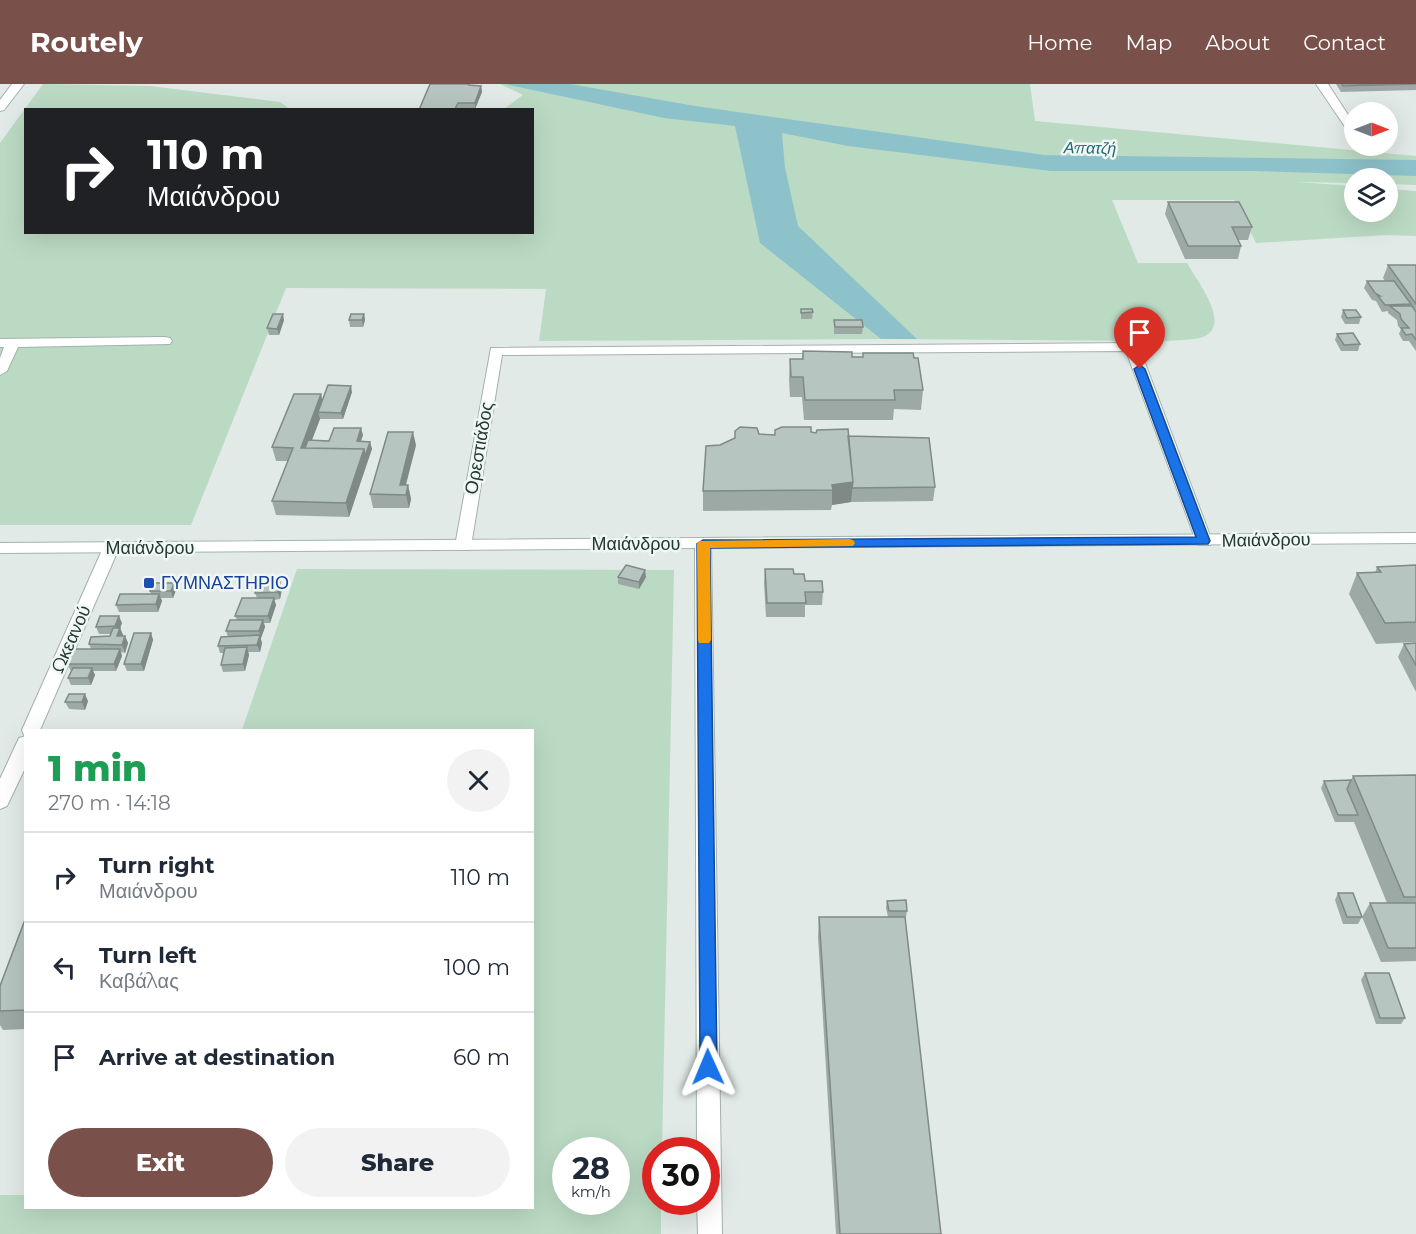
<!DOCTYPE html>
<meta charset="utf-8">
<style>
body{margin:0;font-family:Montserrat,sans-serif;background:#f2f2f3;color:#1f2937;height:100vh;display:flex;flex-direction:column;font-size:22px;white-space:nowrap}
*{box-sizing:border-box;margin:0}
p{font-size:20px;color:#747a83}
.icon{flex:none;width:33px;height:33px;fill:none;stroke:currentColor;stroke-width:2;stroke-linecap:round;stroke-linejoin:round}
.map{position:relative;flex:1;overflow:hidden}
.side{position:absolute;left:24px;top:645px;width:510px;height:480px;display:flex;flex-direction:column;background:#fff;border-radius:0px;box-shadow:0 6px 24px #0002}
.side>*{flex:none}
.guide{position:absolute;left:24px;top:24px;width:510px;height:126px;border-radius:0px;box-shadow:0 6px 24px #0002;background:#202124;color:#fff;overflow:hidden}
.needle{width:39px;rotate:90deg}
.buttons{position:absolute;left:1344px;top:18px;display:grid;gap:12px}
.buttons a{display:grid;place-items:center;width:54px;height:54px;border-radius:50%;background:#fff;box-shadow:0 6px 24px #0002;font-size:30px}
.speed{position:absolute;left:552px;top:1053px;display:flex;gap:12px;font-size:30px;font-weight:700;text-align:center}
.speed>*{display:grid;place-content:center;width:78px;height:78px;border-radius:50%;background:#fff;box-shadow:0 6px 24px #0002;line-height:1}
.speed small{font-size:15px;font-weight:400}
.speed .limit{border:9px solid #d22;background:#fff;color:#111}
.pin{position:absolute;display:grid;place-items:center;width:51px;height:51px;color:#fff;margin:-62px -26px;border-radius:50% 50% 50% 0;rotate:-45deg;box-shadow:0 0 6px #0007}
.pin .icon{rotate:45deg}
.me{position:absolute;width:66px;margin:-33px;rotate:359deg;stroke-linejoin:round;filter:drop-shadow(0 0 4px #0008)}
.turn{display:flex;align-items:center;gap:21px;height:126px;padding:0 24px;font-size:27px}
.turn .icon{width:78px;height:78px;stroke-width:2.5}
.turn b{display:block;font-size:42px;line-height:51px}
.round{display:grid;place-items:center;flex:none;width:63px;height:63px;border-radius:32px;background:#f2f2f3}
.head{display:flex;align-items:center;justify-content:space-between;height:102px;padding:0 24px}
h1{font-size:36px;font-weight:800;line-height:45px;color:#1e9e55}
.primary-button{display:flex;gap:12px;margin-top:auto;padding:12px 24px}
.primary-button a{flex:1;height:69px;border-radius:36px;background:#79514a;color:#fff;font-size:24px;font-weight:800;line-height:69px;text-align:center}
.primary-button a+a{background:#f2f2f3;color:#1f2937}
ul{padding:0;list-style:none}
li{display:flex;align-items:center;gap:18px;height:90px;padding:0 24px;border-top:2px solid #e0e1e3}
li div{flex:1}
li b{display:block;font-size:22px}
li em{font-style:normal}
header{display:flex;align-items:center;gap:36px;box-sizing:border-box;height:84px;padding:0 30px;background:#79514a;color:#fff}
header strong{font-size:28px}
nav{display:flex;gap:33px;margin-inline-start:auto;font-size:21px}
.map>svg:first-child{display:block}
.green{fill:#bbdac3;fill-rule:evenodd}
.water{fill:#8dc2cb}
.lines{fill:none;stroke-linecap:round;stroke-linejoin:round}
.minor-casing{stroke:#a4b1ad;stroke-width:2}
.tertiary-casing{stroke:#a4b1ad;stroke-width:2}
.secondary-casing{stroke:#a1b5ae;stroke-width:2}
.minor{fill:#fff;fill-rule:evenodd}
.tertiary{fill:#fff;fill-rule:evenodd}
.secondary{fill:#fff;fill-rule:evenodd}
.wall{fill:#9da9a4}
.shaded-wall{fill:#7f8a86}
.building{fill:#b6c5bf;stroke:#7f8a86;stroke-width:1.5}
.route{fill:#1a73e8;stroke:#114b97;stroke-width:1.5}
.slow{fill:#f59e0b}
.transit-dot{fill:#1a4fb4;stroke:#f1f7f4;stroke-width:2}
.labels{text-anchor:middle;dominant-baseline:central;stroke-width:5;stroke-linejoin:round;paint-order:stroke}
.far-water-label{font-size:16px;font-style:italic;fill:#216471;stroke:#f1f7f4}
.street-label{font-size:18px;fill:#233933;stroke:#f1f7f4}
.transit-label{font-size:18px;fill:#164399;stroke:#f1f7f4;text-anchor:start}
</style>
<header>
<strong>Routely</strong>
<nav><a>Home</a><a>Map</a><a>About</a><a>Contact</a></nav>
</header>
<div class="map">
<svg width="1416" height="1150" viewBox="0 0 1416 1150">
<rect width="100%" height="100%" fill="#e1eae6"/>
<path class="green" d="M43,0L150,2L280,18L290,25L26,26V148H532V26L504,25L523,11L500,0H1030L1035,37L1416,72V101L1388,100V94H1354V99L1297,98L1354,102V128H1388V105L1416,107V152L1386,151L1256,159L1234,116H1112L1138,179H1187C1197,197 1235,244 1200,254C1189,256 1177,256 1166,257L881,255L539,257L546,205L286,204L191,441H0V59Z
M297,485L674,486L662,1066H656V1118H661V1150H0V1111H25L26,1124H532V646H242ZM566,1066H616V1118H566Z"/>
<path class="water" d="M505,0H570L695,22L1044,71L1416,76V92L1255,87H1051L848,62L782,49L785,84L798,142L917,255H881L760,159L735,42L664,34Z"/>
<g class="lines">
<g class="minor-casing">
<path id="minor" d="M1316,0H1328L1354,40V51L1350,50Z
M165,253L170,254L172,257L170,260L18,263L7,287L0,291V274L4,263H0V255Z
M1132,259L1139,263L1212,457L1210,461H1198L1196,457L1126,267L502,271L471,462L469,466H457L455,462L491,264Z
M703,455L709,456L711,460L722,1150H698L697,1118H706V1066H697L695,460L697,456Z"/>
</g>
<g class="tertiary-casing">
<path id="tertiary" d="M12,0H24L4,26L0,27V16Z
M111,459L117,460L119,464L40,646H26L24,651L22,646L103,464L105,460Z
M26,652V682L7,722L0,725V695L19,654Z"/>
</g>
<g class="secondary-casing">
<path id="secondary" d="M1416,449V459L0,469V459Z"/>
</g>
<use href="#minor" class="minor"/>
<use href="#tertiary" class="tertiary"/>
<use href="#secondary" class="secondary"/>
</g>
<path class="wall" d="M1336,0H1416V6L1341,8Z
M472,2H481L482,8L475,25L419,26Z
M1168,118L1252,143L1248,156H1238L1241,162L1238,175H1185L1165,130Z
M1388,181H1416V267L1409,257H1403L1399,250L1401,245L1398,242L1397,236L1388,229V227L1382,228L1376,217L1372,216L1364,204L1367,197H1385L1383,194Z
M801,225L813,228L812,235H801Z
M1343,226L1361,233L1359,240H1345L1341,233Z
M364,230L365,236L363,243H350L349,236Z
M284,236L279,251H269L267,244Z
M834,236L863,243L862,250H834Z
M1337,250L1360,260L1358,267H1341L1335,256Z
M803,267L852,273H863V269L914,274L923,306L921,326L894,325L893,336H804L802,313H790L789,295L790,275H802Z
M352,308L343,335H320L312,356L329,357L363,351L361,357L370,358L372,365L349,433L276,431L272,417L288,377H276L272,363L321,310L322,317Z
M811,348L848,352L935,403L933,417L851,418L832,421L831,426L703,427V407L715,362L759,350L775,351Z
M416,361L406,401H408L411,415L409,424H373L370,410Z
M1416,481V558L1376,560L1349,510L1357,489H1375L1377,483Z
M765,485L794,490L823,508L822,521H805V533H766L764,499Z
M618,493H646L639,505L618,500Z
M282,505L280,515L274,516L276,521L270,539H264L265,543L261,554H260L262,559L260,568H248L249,571L245,587L223,588L221,581L224,569H220L218,562L228,553L226,547L237,536L235,532L257,514L255,509Z
M176,506L173,514H161L162,517L158,528H119L116,521L151,510L150,507Z
M122,539L120,544L123,551V552H125L128,559L125,569L121,568L122,572L116,587H93L95,591L91,601H71L68,594L71,587L67,580L91,565L89,560L110,552L111,550H99L96,543Z
M151,549L153,556L144,587H127L124,580Z
M1416,559V608L1398,573L1404,560Z
M88,617L85,626L69,625L65,618Z
M1416,691V877L1381,878L1362,833L1370,819H1387L1354,738H1335L1321,704L1324,697L1351,696L1353,692Z
M1338,809L1362,833L1358,840H1343L1335,816Z
M887,817L907,827L906,833H905L941,1150H836L818,853L819,833H888L886,824Z
M26,833V945L3,946L0,941V902Z
M1365,889L1405,934L1401,940H1376L1361,896Z"/>
<path class="shaded-wall" d="M481,2L482,8L475,25V19Z
M283,230L284,236L279,251L277,245Z
M364,230L365,236L363,243L362,236Z
M351,302L352,308L343,335L341,329Z
M321,310L324,324L318,328L320,335L306,371L301,364Z
M361,344L363,351L358,364L357,357Z
M413,348L416,361L403,411L400,401Z
M370,358L372,365L367,379L365,372Z
M364,365L367,379L349,433L346,419Z
M853,398L851,418L832,421V401Z
M408,401L411,415L409,424L406,411Z
M645,486L646,493L639,505V498Z
M280,498L282,505L280,515L278,508Z
M174,499L176,506L173,514L171,507Z
M159,510L162,517L158,528L156,520Z
M274,514L276,521L270,539L268,532Z
M119,532L122,539L118,549L115,542Z
M263,536L265,543L261,554L259,547Z
M120,544L123,551L120,560L117,552Z
M151,549L153,556L144,587L141,580Z
M260,551L262,559L260,568L257,561Z
M125,552L128,559L125,569L122,561Z
M247,563L249,571L245,587L243,580Z
M120,565L122,572L116,587L114,580Z
M92,584L95,591L91,601L88,594Z
M85,610L88,617L85,626L82,618Z"/>
<path class="building" d="M430,0H469V1L481,2L475,19H458L455,25L419,26Z
M1342,0H1416L1343,2Z
M1168,118H1239L1252,143H1232L1241,162H1188Z
M1388,181H1416V220Z
M1367,197H1394L1411,220L1385,221L1378,212H1380L1375,209Z
M1390,222H1412L1416,228V256L1412,250L1406,251L1401,244H1409L1401,235L1400,230Z
M801,225H812L813,228L801,229Z
M1343,226H1356L1361,233L1347,234Z
M273,230H283L277,245L267,244Z
M351,230H364L362,236H349Z
M834,236H862L863,243H835Z
M1353,249L1360,260L1344,261L1337,250Z
M803,267L852,268V273H863V269H913L914,274H918L923,306H894L895,316H805L803,293H791L790,275H803Z
M328,301L351,302L341,329L318,328Z
M294,310H321L301,364L364,365L346,419L272,417L293,364L272,363Z
M740,343L757,344L759,350L775,351V346L782,343H811V348L816,349L817,346L848,345L853,398L832,401L833,406L703,407L706,362L720,361L735,354V347Z
M334,344H361L357,357L370,358L365,372L364,365L305,364L308,356L329,357Z
M388,348H413L400,401H408L406,411L370,410Z
M848,352L929,354L935,403L852,404L853,398Z
M626,481L645,486L639,498L618,493Z
M1416,481V538L1385,539L1357,489L1381,488L1377,483Z
M765,485H793L794,490H804L805,497H822L823,508H805L806,519H767Z
M280,498L278,508L255,509L258,499Z
M153,499H174L171,507H150Z
M120,510H159L156,520L116,521Z
M242,514H274L268,532H235Z
M100,532H119L115,542L96,543Z
M230,536H263L259,547H226Z
M113,544H120L117,552H125L122,561L89,560L91,553L110,552Z
M134,549H151L141,580H124Z
M260,551L257,561L218,562L221,553Z
M1416,559V581L1404,560Z
M247,563L243,580L221,581L225,564Z
M74,565H120L114,580H67Z
M73,584H92L88,594H68Z
M69,610H85L82,618H65Z
M1416,691V813H1404L1353,692Z
M1351,696L1347,705L1358,731H1338L1324,697Z
M1338,809H1353L1362,833H1347Z
M906,816L907,827H889L887,817Z
M1370,819H1416V864H1388Z
M26,833V926L0,927V902Z
M819,833H905L941,1150H840Z
M1365,889H1389L1405,934H1380Z"/>
<path class="route" d="M1140,281L1145,285L1210,457L1208,460L710,464L717,983L715,989L708,991L702,989L700,983L697,460L703,456L1196,453L1134,285Z"/>
<path class="slow" d="M849,455L853,456L855,459L853,462L710,464L711,556L709,559H699L698,556L697,460L699,457Z"/>
<rect class="transit-dot" x="143" y="493" width="12" height="12" rx="3"/>
<g class="labels">
<g class="far-water-label">
<text transform="translate(1090 64) rotate(1)">Απατζή</text>
</g>
<g class="street-label">
<text transform="translate(479 364) rotate(-80)">Ορεστιάδος</text>
<text transform="translate(1266 456) rotate(-1)">Μαιάνδρου</text>
<text x="636" y="460">Μαιάνδρου</text>
<text x="150" y="464">Μαιάνδρου</text>
<text transform="translate(71 555) rotate(-66)">Ωκεανού</text>
</g>
<g class="transit-label">
<text x="161" y="499">ΓΥΜΝΑΣΤΗΡΙΟ</text>
</g>
</g>
</svg>
<div class="buttons">
<a><svg class="needle" viewBox="-14 -14 28 28"><path d="M0-13l5 13h-10z" fill="#e53935"/><path d="M0 13l5-13h-10z" fill="#747a83"/></svg></a>
<a><svg class="icon" aria-label="layers" viewBox="0 0 24 24"><path d="M12 4l9 5-9 5-9-5zM3 14l9 5 9-5"/></svg></a>
</div>
<div class="speed"><div>28<small>km/h</small></div><div class="limit">30</div></div>
<div class="pin" style="left:1140px;top:285px;background:#d93025"><svg class="icon" aria-label="arrive" viewBox="0 0 24 24"><path d="M6 21V4h12l-3 4 3 4H6"/></svg></div>
<svg class="me" style="left:708px;top:983px" viewBox="-20 -20 40 40"><path d="M0-17L14 15 0 8-14 15z" fill="#1a73e8" stroke="#fff" stroke-width="4"/></svg>
<div class="guide">
<div class="turn"><svg class="icon" aria-label="right" viewBox="0 0 24 24"><path d="M7 20v-9h11M14 6l5 5-5 5"/></svg><div><b>110 m</b>Μαιάνδρου</div></div>
</div>
<section class="side">
<div class="head"><div><h1>1 min</h1><p>270 m · 14:18</p></div><a class="round"><svg class="icon" aria-label="close" viewBox="0 0 24 24"><path d="M6 6l12 12M18 6L6 18"/></svg></a></div>
<ul>
<li><svg class="icon" aria-label="right" viewBox="0 0 24 24"><path d="M7 20v-9h11M14 6l5 5-5 5"/></svg><div><b>Turn right</b><p>Μαιάνδρου</p></div><em>110 m</em></li>
<li><svg class="icon" aria-label="left" viewBox="0 0 24 24"><path d="M17 20v-9H6M10 6l-5 5 5 5"/></svg><div><b>Turn left</b><p>Καβάλας</p></div><em>100 m</em></li>
<li><svg class="icon" aria-label="arrive" viewBox="0 0 24 24"><path d="M6 21V4h12l-3 4 3 4H6"/></svg><div><b>Arrive at destination</b></div><em>60 m</em></li>
</ul>
<div class="primary-button"><a>Exit</a><a>Share</a></div>
</section>
</div>
